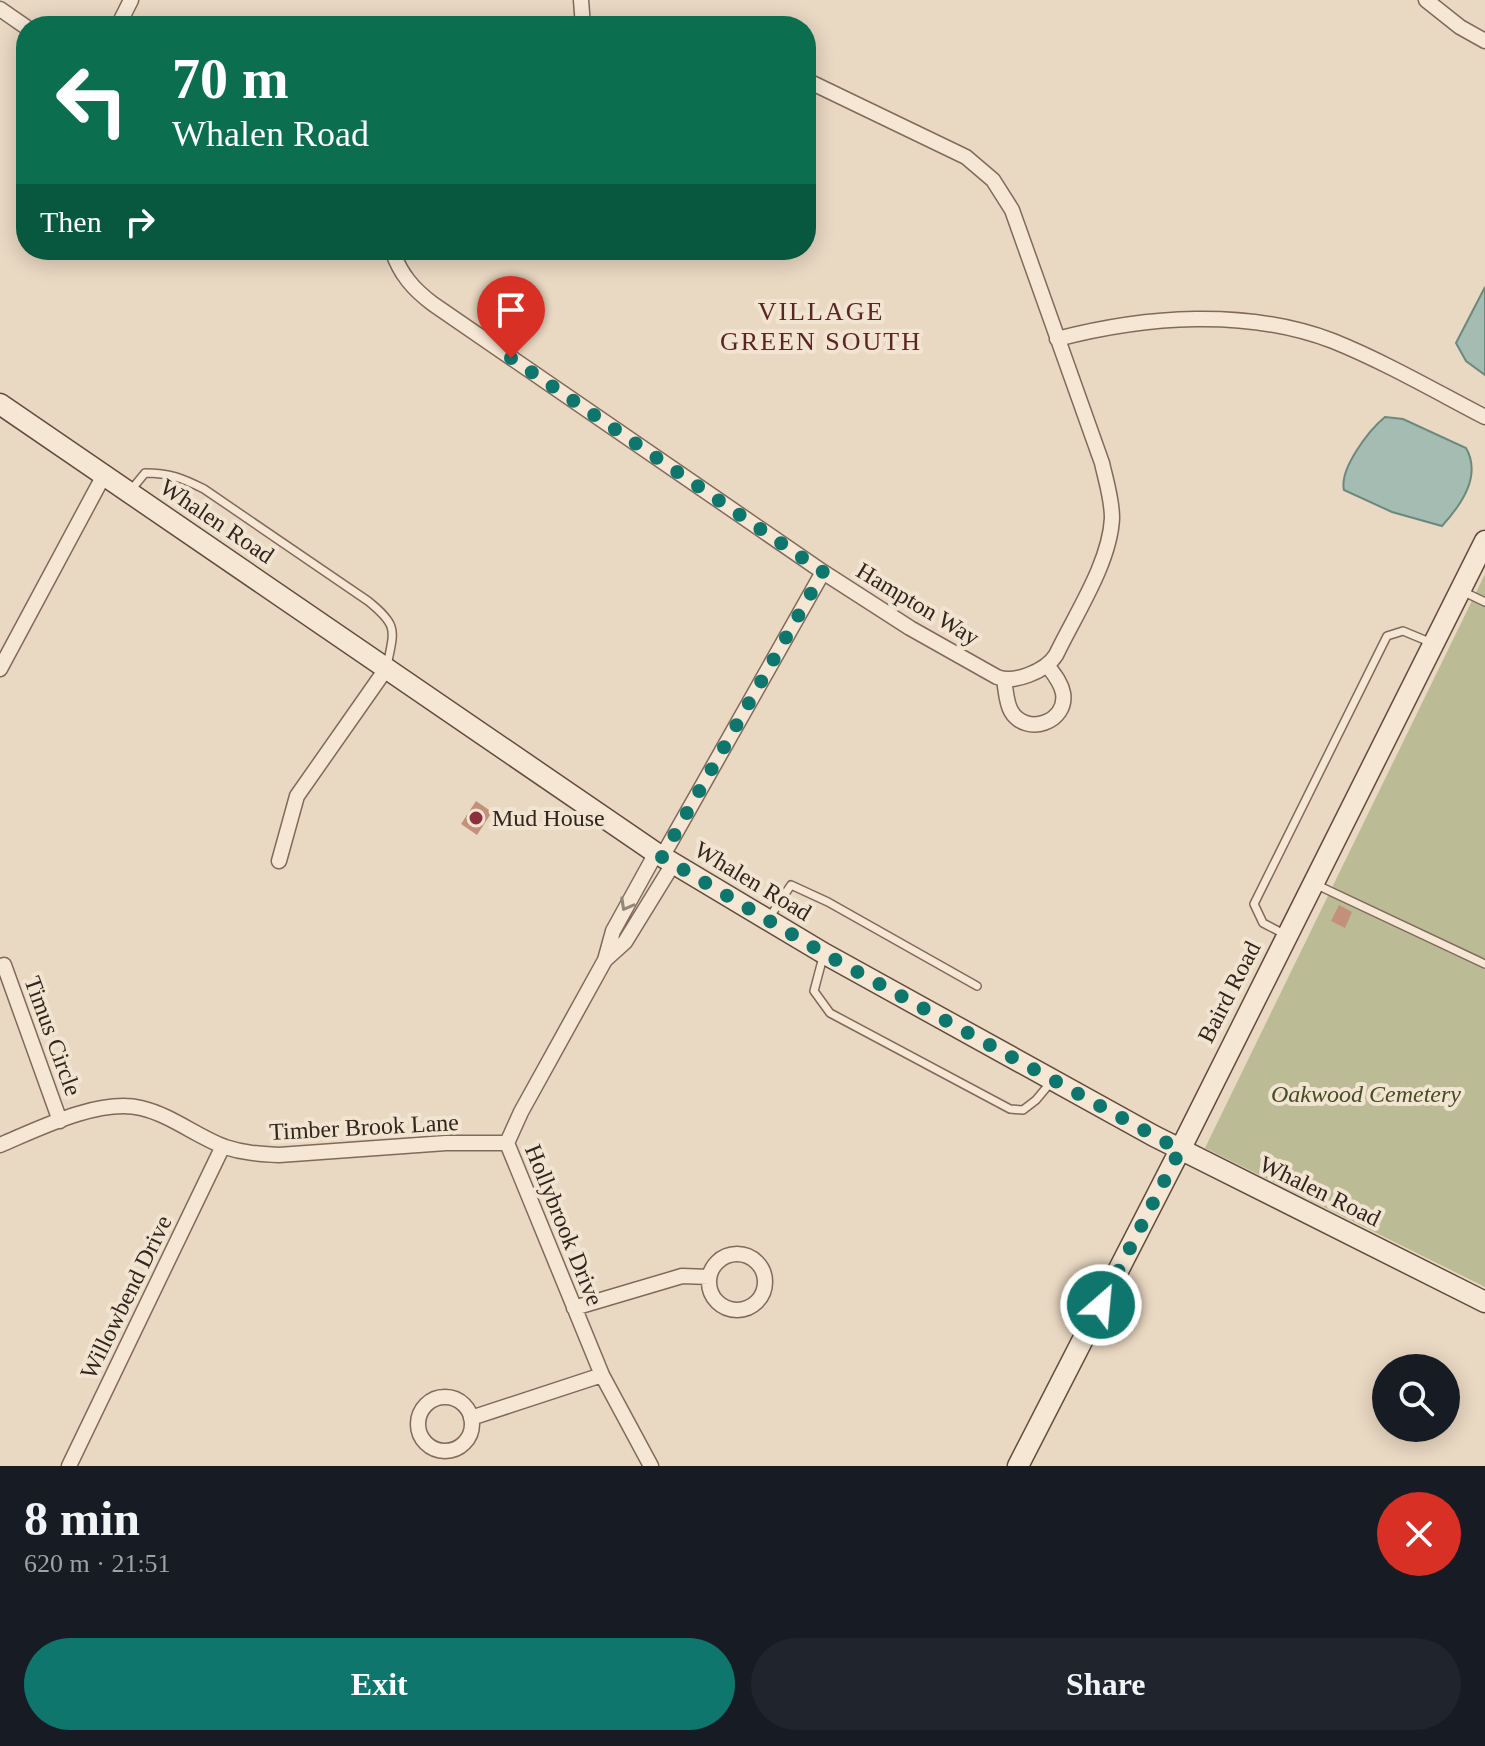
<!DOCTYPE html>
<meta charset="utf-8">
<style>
body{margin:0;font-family:"Times New Roman",serif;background:#20242c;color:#f1f3f6;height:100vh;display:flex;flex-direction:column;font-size:30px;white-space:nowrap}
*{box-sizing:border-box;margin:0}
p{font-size:26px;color:#9ea1a6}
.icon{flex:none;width:44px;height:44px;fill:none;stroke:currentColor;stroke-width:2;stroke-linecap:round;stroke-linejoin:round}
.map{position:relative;height:1466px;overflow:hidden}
.sheet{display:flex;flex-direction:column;background:#171b24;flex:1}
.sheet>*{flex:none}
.banner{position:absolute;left:16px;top:16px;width:800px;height:244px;border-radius:32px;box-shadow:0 4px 20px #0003;background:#0b6e4f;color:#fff;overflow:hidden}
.buttons{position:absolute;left:1372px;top:1354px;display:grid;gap:16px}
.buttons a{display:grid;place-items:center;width:88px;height:88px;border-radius:50%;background:#171b24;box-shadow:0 4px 20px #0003;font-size:40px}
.pin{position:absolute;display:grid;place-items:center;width:68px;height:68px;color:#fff;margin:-82px -34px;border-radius:50% 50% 50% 0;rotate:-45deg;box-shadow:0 0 8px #0007}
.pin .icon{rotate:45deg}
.me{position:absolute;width:88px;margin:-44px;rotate:27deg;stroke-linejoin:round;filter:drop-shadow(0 0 6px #0008)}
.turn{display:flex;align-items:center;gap:28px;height:168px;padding:0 24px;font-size:36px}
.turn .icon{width:104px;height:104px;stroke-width:2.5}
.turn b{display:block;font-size:56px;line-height:68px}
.then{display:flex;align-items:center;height:76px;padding:0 24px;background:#0003;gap:16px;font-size:30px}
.round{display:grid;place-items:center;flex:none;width:84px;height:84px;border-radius:42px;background:#20242c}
.overview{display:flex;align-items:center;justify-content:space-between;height:136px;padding:0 24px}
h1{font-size:48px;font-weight:700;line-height:60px}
.cta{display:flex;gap:16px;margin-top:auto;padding:16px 24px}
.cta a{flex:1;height:92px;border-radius:48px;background:#0f766e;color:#fff;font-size:32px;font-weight:700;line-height:92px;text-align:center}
.cta a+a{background:#20242c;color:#f1f3f6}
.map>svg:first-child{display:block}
.cemetery{fill:#bbbb96}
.water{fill:#a4bcb2;stroke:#6c897e;stroke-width:2}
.building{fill:#c3917b}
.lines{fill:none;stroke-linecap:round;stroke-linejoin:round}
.lane-casing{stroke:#816a5b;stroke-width:10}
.street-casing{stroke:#816a5b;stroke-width:17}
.secondary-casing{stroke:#624c3e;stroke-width:23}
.lane{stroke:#f5e7d4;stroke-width:7}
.street{stroke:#f5e7d4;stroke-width:14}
.secondary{stroke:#f5e7d4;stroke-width:20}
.oneway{stroke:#948679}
.route{stroke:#0f766e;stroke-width:14;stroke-dasharray:0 25.2}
.poi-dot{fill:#8a313c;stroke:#f1e4d0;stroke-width:3}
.labels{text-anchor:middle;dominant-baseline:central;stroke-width:8;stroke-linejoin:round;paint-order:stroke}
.street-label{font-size:24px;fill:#32251e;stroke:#f1e4d0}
.poi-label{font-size:24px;fill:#32251e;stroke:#f1e4d0;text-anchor:start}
.park-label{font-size:24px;font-style:italic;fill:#474c26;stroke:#f1e4d0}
.neighbourhood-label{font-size:26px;letter-spacing:2px;fill:#5a2621;stroke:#f1e4d0}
</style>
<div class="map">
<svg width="1485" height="1466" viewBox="0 0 1485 1466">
<rect width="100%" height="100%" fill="#e9d8c2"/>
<path class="cemetery" d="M1485,574V1287L1205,1148Z"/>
<path class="water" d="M1485,287V375L1466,361L1456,343Z
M1385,417L1403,419L1466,448C1482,476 1461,505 1442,526L1392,512L1344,490C1339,469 1369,430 1385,417Z"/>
<path class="building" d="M476,801L492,812L477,835L461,824Z
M1339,905L1352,912L1345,928L1331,921Z"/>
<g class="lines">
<g class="lane-casing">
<path id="lane" d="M131,490L145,473C170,473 182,478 204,489L368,601C399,626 394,630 387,666
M1462,591L1485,602
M1317,885L1485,964
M769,918L791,885L828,902L977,986
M1284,934L1263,923L1254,904L1387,636L1403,631L1432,643
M823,957L814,991L830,1013L1010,1109L1023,1110L1036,1100L1051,1082"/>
</g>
<g class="street-casing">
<path id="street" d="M581,0L583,26
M1426,0L1460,27L1485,41
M0,9L26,27
M118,26L131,0
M392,250C400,274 413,289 433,304L823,572L910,628L997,677C1014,684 1046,671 1056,655C1075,615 1110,563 1112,518C1112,499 1106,481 1102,463L1012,210L993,180L966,157L806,80
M1057,339C1145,316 1246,308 1333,341C1385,362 1435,391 1485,417
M0,669L104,475
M1004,680C1006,690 1006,702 1011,711C1026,737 1068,722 1063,693C1061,682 1053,673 1047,665
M662,857L823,572
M279,861L297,796L386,669
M605,960L625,942L673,864
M4,965L60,1121
M0,1145C38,1129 99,1098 141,1108C171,1115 196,1136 225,1147C243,1153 260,1154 279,1155L446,1143H507
M709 1282a28 28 0 1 1 56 0a28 28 0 1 1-56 0Z
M574,1308L682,1276L709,1277
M418 1424a27 27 0 1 1 54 0a27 27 0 1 1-54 0Z
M471,1418L602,1375
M69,1466L223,1146
M651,1466L602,1375L507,1143L521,1112L605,960L613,931L656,853"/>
</g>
<g class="secondary-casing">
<path id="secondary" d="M0,404L656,853L825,954L1154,1136L1485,1302
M1018,1466L1180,1150L1485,541"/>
</g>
<use href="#lane" class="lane"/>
<use href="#street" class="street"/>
<use href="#secondary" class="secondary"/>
</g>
<defs><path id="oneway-chevron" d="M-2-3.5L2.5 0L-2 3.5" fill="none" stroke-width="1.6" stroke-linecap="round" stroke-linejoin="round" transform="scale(2)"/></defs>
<use class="oneway" href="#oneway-chevron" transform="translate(626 905) rotate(119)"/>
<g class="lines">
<path class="route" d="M511,358L823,572L662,857L825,954L1180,1150L1101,1305"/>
</g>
<circle class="poi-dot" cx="476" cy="818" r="8"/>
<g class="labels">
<g class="street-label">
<text transform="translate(217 521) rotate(34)">Whalen Road</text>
<text transform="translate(918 604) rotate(31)">Hampton Way</text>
<text transform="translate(753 881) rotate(31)">Whalen Road</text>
<text transform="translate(1229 992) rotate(-63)">Baird Road</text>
<text transform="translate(53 1036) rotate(70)">Timus Circle</text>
<text transform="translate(364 1127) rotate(-3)">Timber Brook Lane</text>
<text transform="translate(1320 1191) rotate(26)">Whalen Road</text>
<text transform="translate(564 1225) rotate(68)">Hollybrook Drive</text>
<text transform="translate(126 1297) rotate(-64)">Willowbend Drive</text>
</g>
<g class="poi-label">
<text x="492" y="818">Mud House</text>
</g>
<g class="park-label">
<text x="1366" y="1094">Oakwood Cemetery</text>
</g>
<g class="neighbourhood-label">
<text x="821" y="311">VILLAGE<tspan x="821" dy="30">GREEN SOUTH</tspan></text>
</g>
</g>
</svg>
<div class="buttons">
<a><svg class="icon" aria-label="search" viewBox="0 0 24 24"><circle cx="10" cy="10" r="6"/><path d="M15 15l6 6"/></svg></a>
</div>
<div class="pin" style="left:511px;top:358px;background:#d93025"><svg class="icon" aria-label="arrive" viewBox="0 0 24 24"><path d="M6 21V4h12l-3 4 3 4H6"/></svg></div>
<svg class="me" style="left:1101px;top:1305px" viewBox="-20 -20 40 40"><circle r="17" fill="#0f766e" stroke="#fff" stroke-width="3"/><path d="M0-11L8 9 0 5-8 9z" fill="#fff"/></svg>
<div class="banner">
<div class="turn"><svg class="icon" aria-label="left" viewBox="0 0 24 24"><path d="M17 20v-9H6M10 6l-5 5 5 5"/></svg><div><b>70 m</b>Whalen Road</div></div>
<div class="then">Then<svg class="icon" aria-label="right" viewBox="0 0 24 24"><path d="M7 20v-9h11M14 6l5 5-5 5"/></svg></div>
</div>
</div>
<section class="sheet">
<div class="overview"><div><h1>8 min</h1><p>620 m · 21:51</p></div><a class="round" style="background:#d93025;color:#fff"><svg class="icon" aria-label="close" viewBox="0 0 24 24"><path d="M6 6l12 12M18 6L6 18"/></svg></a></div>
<div class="cta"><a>Exit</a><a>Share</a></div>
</section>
